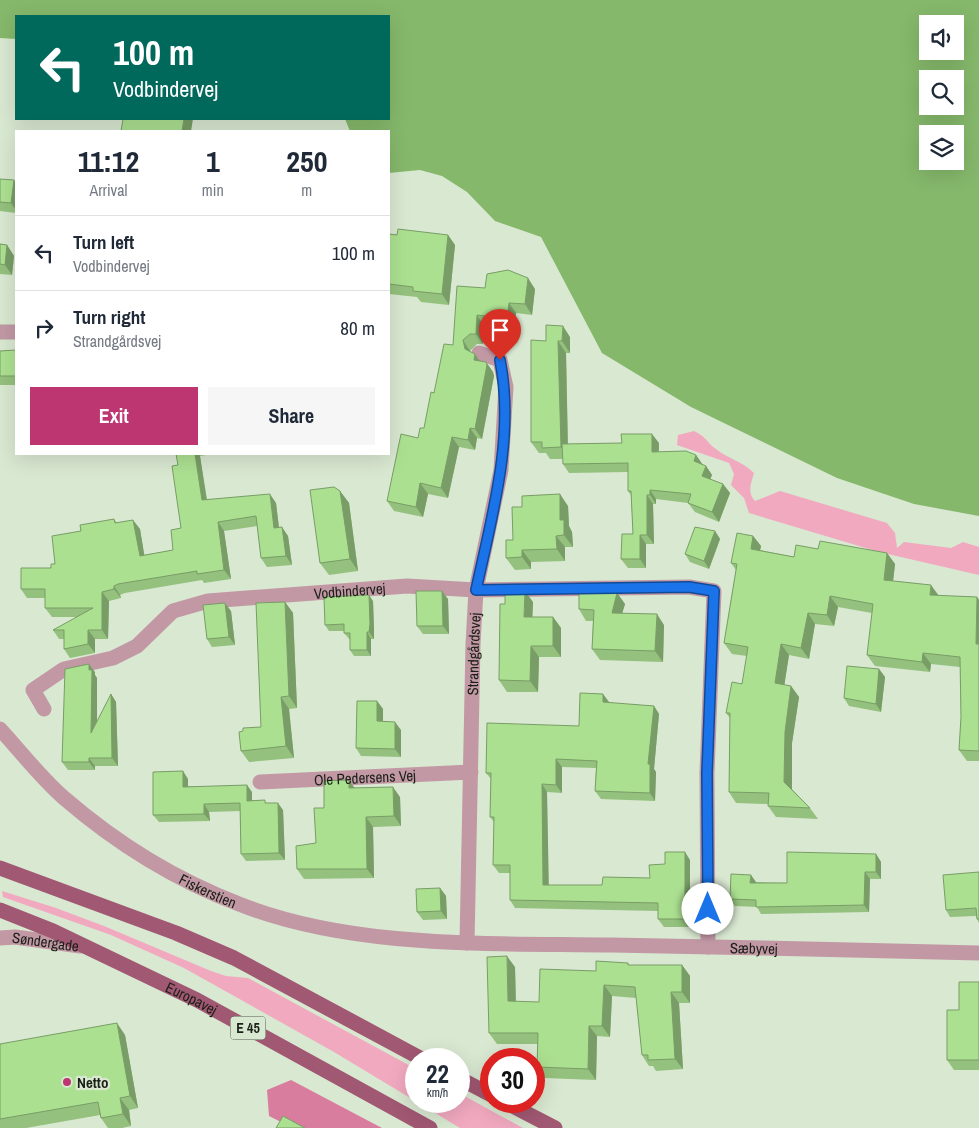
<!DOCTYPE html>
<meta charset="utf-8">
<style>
body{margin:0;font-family:"Archivo Narrow",sans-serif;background:#f6f6f7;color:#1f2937;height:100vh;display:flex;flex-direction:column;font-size:19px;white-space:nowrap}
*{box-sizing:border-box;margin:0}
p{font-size:16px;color:#747a83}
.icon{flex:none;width:28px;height:28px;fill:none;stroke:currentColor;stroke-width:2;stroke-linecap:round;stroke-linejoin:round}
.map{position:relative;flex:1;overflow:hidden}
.sheet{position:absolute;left:15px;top:130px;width:375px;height:325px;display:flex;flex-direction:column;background:#fff;border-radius:0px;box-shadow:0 5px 20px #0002}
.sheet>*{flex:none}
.hud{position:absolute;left:15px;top:15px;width:375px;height:105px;border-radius:0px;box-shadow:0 5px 20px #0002;background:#00695c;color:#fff;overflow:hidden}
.fabs{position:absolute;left:919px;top:15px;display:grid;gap:10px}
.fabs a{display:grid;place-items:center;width:45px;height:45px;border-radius:0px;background:#fff;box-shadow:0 5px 20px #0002;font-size:25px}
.speed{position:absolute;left:405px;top:1048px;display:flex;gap:10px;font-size:25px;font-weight:700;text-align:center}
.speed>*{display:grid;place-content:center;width:65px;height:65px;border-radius:50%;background:#fff;box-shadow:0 5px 20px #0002;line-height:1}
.speed small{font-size:12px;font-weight:400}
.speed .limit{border:8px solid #d22;background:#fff;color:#111}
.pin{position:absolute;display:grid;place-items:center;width:42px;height:42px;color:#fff;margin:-51px -21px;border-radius:50% 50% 50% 0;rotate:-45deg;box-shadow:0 0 5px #0007}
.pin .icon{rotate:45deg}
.me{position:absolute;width:55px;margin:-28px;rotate:0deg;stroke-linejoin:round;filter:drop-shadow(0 0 4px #0008)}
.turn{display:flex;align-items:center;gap:18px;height:105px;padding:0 15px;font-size:22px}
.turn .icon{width:65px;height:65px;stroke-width:2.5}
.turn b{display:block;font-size:35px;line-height:42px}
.eta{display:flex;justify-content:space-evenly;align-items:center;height:85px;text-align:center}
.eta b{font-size:30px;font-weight:800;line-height:35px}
.button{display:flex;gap:10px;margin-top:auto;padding:10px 15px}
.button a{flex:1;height:58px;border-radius:0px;background:#bd3571;color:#fff;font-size:20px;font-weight:800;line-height:58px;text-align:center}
.button a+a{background:#f6f6f7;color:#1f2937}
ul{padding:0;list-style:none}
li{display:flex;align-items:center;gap:15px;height:75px;padding:0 15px;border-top:1px solid #e0e1e3}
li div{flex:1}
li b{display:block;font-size:19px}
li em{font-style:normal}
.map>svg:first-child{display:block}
.green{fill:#f1a9c0}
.forest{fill:#d87d9d}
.water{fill:#85b86b;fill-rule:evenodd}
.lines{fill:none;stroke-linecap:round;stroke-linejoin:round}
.minor{stroke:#c298a5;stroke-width:15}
.major{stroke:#a15872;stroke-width:15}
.wall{fill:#94c17d}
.shaded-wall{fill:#789d66}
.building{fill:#ace091;stroke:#789d66}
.route-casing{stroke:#114b97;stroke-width:12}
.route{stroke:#1a73e8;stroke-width:9}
.poi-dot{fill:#bd3571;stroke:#d9e8d1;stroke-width:2}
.labels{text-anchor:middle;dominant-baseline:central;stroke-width:4.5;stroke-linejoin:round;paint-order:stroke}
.shield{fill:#d9e8d1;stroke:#535b4f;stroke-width:1}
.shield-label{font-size:14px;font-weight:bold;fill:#1a1f17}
.street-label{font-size:15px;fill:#1a1f17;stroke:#d9e8d1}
.poi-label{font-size:15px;font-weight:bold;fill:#1a1f17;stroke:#d9e8d1;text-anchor:start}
</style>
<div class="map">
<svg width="979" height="1128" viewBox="0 0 979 1128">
<rect width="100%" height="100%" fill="#d9e8d1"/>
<path class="green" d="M694,431C708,438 706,442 716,449C728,459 742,461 754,473C751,483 747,493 755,501L780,491L887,523L895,533L897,548L904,542L951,548L963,542L979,547V575L879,552L749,513L744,498L731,485L734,474L729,463L677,445L678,435Z
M2,891L56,908L104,926L211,971L226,976L248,978L416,1069V1101H459V1093L523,1128H460L334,1052L184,968L111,935L3,897Z"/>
<path class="forest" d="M291,1080L382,1128H293L269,1116L267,1090Z"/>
<path class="water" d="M0,0H979V516L914,504L837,478L691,407L602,353L541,237L495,221L467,192L442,176L420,170L389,173V131H350L345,119H389V16H16V39L0,38ZM928,24H955V51H928ZM928,79H955V106H928ZM928,134H955V161H928Z"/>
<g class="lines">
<g class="minor">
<path d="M0,332H16"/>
<path id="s1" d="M44,709L33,690L64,669L113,658L137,646L173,611L208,601L407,586L476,590L689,587L714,591L707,773L708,947"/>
<path id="s2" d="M0,729C21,752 41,778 64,798C115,842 176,880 239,904C352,949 491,943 612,945C734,947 857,950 979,953"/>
<path id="s3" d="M260,782L471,772"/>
<path id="s4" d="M0,938L15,937L80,946"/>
<path id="s5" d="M467,943L473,644L476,590L501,470L506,387L500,360L479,353"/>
</g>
<g class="major">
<path d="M0,868L176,933L234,958L422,1059"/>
<path id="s6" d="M0,910L53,931L197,1000L430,1128"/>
<path d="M459,1078L491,1095"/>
<path d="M503,1101L555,1128"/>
</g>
</g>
<path class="wall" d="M0,179L14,180L16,183V213L0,211Z
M389,234L397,235H448L455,245L449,305L421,302L417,297L389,294Z
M0,244L7,245L14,256L12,275L0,274Z
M485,288L535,289L532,315L516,313L514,329L484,326L483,344H477L470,351L480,361L486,362L493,372L494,376L482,439L477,438L475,450L459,447L448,498L428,494L423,517L394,511L387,501L418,438L424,428L434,393L453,345Z
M570,337V353H566L568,444L659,443V452L696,455L702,464L706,466L712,475L710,479L723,484L730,493L719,522L695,512L688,503L656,499V504H653L654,544H646V568H628L621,559L633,534L631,495L628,491V472L569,473L563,464V459H550L546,453H539L531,442L546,341Z
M16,350V385H0V351Z
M176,454H212L200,456L207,499L276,503L279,527L288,536L292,565L267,567L261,558L257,526L224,531L231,579L204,583L202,580L125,593L120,595L121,598L109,601L108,639H95V653L70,658L64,649V639H59L53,630L77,617H52L45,608V598H27L21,589L55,564L81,531L114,519L117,523L140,529L144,555L173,550L181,528L178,465Z
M340,491L349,503L358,571L329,575L320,563Z
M568,506L569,526L572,532L573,547H565V561L531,562V569L515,570L506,558Z
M715,531L720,539L709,569L690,562L685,554Z
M753,536L761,546L760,550L794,557L818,549L887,553L895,564L893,581L939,596L977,597L979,600V761H967L959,750L961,717L960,667L931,664L930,672L875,666L867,655L872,613L838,607L834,626L815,624L809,659L789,655L784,685L791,686L799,697L792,743V789L810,808L818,819L776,817L768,806V804L736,803L729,792L730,718L726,713L742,684L747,656L732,654L724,643L736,570L731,563Z
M598,592L617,593L625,604L622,613L664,625L663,662L600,660L592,649L593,621H586L579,609Z
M448,599L449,634H423L417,626Z
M373,601L374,630V639H371V656H354L350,650V640L344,633V631H329L325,625Z
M285,602L293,613L297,708L289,709L294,758L249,762L241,751L243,731L261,727Z
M533,602L532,617H553L561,628V657H539L538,692H507L499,680Z
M231,611L235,645L212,647L207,639Z
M879,669L885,677L881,712L849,706L844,698Z
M95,672V675L97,678V722L111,694L116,702L118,766H95V770H68L62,762Z
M603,694L609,703L654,706L659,714L654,769L656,772L655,801L601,799L595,791L596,768L562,767V793L547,792L548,885H602L650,878L665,864L690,860V927H664L658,919V911L515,908L510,900V873H499L493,865L494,822L490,817L491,779L486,773L579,726Z
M377,701L383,709V721L401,730V757L361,756L356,748Z
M188,779V786L252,792V800L268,803L283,810L285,860L246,861L241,854L240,811L209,812L210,821L159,822L153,815Z
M349,780L354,788L400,797L401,826L373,827L374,878L304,879L297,869L316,843L324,808Z
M876,854L881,862V879H870L869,912L761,914L757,907L735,906L730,899L756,882L787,883Z
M979,872V923L977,919L976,916L950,917L946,910Z
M440,888L446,896L447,919L423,920L417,912Z
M628,963L629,965H682L690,976V1003H679L683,1069L656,1071L653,1066H649L642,1055L636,998L612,996L610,1037L597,1036L596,1080L544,1078L537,1067V1044H497L489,1033L515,967L516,1002H539L596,971Z
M979,982V1070H954L947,1060L959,1010Z
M125,1035L138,1108L129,1110L131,1126L122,1128H108L101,1118L100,1115L26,1128H0V1044Z"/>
<path class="shaded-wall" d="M184,119H193L191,131H182Z
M14,180L16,183V210L11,203Z
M448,235L455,245L449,305L442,294Z
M7,245L14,256L12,275L5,265Z
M528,278L535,289L532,315L525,304Z
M509,303L516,313L514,329L507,319Z
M477,315L484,326L483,344L476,334Z
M563,326L570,337V353L562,341Z
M463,340L470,351L472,360L465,349Z
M558,341L566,353L568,458L561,447Z
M475,354L482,364L474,360Z
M486,362L493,372L494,376L482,439L475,429Z
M470,428L477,438L475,450L468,440Z
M652,434L659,443L658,461L652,452Z
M452,437L459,447L448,498L441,488Z
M195,454H199L200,456L208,509L202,500Z
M696,455L703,465L694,461Z
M706,466L712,475L708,485L702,476Z
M420,483L428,494L423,517L416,507Z
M723,484L730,493L719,522L712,512Z
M650,490L656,499V504L650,495Z
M340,491L349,503L358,571L350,559Z
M270,494L276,503L280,537L274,528Z
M560,494L568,506L569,526L572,532L573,547L564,535L560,520Z
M647,495L653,504L654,544L647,535Z
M133,520L140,529L146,565L140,556Z
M218,522L224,531L231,579L224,570Z
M282,527L288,536L292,565L286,556Z
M715,531L720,539L709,569L704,561Z
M640,535L646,544V568L640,559Z
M556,536L565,547V561L557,549Z
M753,536L761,546L758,560L751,549Z
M522,550L531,562V569L522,557Z
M887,553L895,564L892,591L884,580Z
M931,585L939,596L930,595Z
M114,586L120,595L121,598L114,589Z
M442,591L448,599L449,634L443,626Z
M525,591L533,602L532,628L524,617Z
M102,592L109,601L108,639L102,630Z
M617,593L625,604L619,624L612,613Z
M369,595L373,601L374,630V639L369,632Z
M830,596L838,607L834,626L827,615Z
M977,597L979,600V648L976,644Z
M285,602L293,613L297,708L289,696Z
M225,603L231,611L235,645L229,637Z
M808,613L815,624L809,659L801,648Z
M657,614L664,625L663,662L655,651Z
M553,617L561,628V657L553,646Z
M88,630L95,639V653L88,644Z
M367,632L371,639V656L367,650Z
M781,644L789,655L783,694L775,683Z
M531,646L539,657L538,692L530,681Z
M923,653L931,664L930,672L922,662Z
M89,664L95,672V675L97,678V741L91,733Z
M879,669L885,677L881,712L876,704Z
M791,686L799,697L792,743V792L784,782L785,732Z
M111,694L116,702L118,766L112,758Z
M603,694L609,702L608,710L603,702Z
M281,697L289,709L294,758L286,746Z
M377,701L383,709V729L377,721Z
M654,706L659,714L654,769L656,772L655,801L650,793L648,764Z
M395,722L401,730V757L395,749Z
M89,758L95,766V770L89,762Z
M556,759L562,767V793L556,785Z
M183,771L188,779V794L183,787Z
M349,780L356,790L349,788Z
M542,784L547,792L549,893L543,885Z
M247,785L252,792V808L247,801Z
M393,787L400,797L401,826L394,816Z
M278,803L283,810L285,860L279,853Z
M204,804L209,812L210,821L204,814Z
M366,817L373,827L374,878L367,869Z
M685,852L690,860V927L685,919Z
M876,854L881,862V879L876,872Z
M865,872L870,879L869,912L864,905Z
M751,875L756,882L755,890L750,883Z
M440,888L446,896L447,919L441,911Z
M507,956L515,967L516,1012L508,1001Z
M682,965L690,976V1003L682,992Z
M604,985L612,996L610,1037L602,1026Z
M671,992L679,1003L683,1069L675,1059Z
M117,1023L125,1035L138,1108L130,1096Z
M589,1026L597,1036L596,1080L588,1069Z
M120,1098L129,1110L131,1126L123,1114Z"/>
<path class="building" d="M123,119H184L182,131H121Z
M0,179L14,180L11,203L0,202Z
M398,229L448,235L442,294L413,291V287L389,284V234L397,235Z
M0,244L7,245L5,265L0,264Z
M508,270L528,278L525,304L509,303L507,319L477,315L476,334H470L463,340L465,349L475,354L474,360L486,362L487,365L475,429L470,428L468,440L452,437L441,488L420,483L416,507L387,501L401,434L418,438L420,428H424L431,392L434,393L444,344L453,345L457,286L485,288L487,274Z
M546,325L563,326L562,341H558L561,447L542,448V442H531V340L546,341Z
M16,350V376H0V351Z
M621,434H652V452L686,451L696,455L694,461L706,466L702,476L723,484L712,512L688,503L691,494L650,490V495H647V535H640V559H621L622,534H633L631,491H628V463L563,464L562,444L622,443Z
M176,454H195L202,500L270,494L274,528L282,527L286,556L261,558L256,516L218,522L224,570L197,574V571L118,584L114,586V589L102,592V630H88V644L64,649V630H53L93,608H45V589H21V568H51V564H55L52,536L81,531L80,525L114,519L115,523L133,520L140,556L173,550L171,530L181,528L172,466L178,465Z
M334,487L340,491L350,559L320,563L310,490Z
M560,494V520H564V535L556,536L557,549L522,550V557L506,558V540H513L512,507H522V496Z
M695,527L715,531L704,561L685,554Z
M737,533L753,536L751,549L794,557L796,545L818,549L820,541L887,553L884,580L931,585L930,595L977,597L976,644H979V751L959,750L961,717L960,657L923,653L922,662L867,655L873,604L830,596L827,615L808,613L801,648L781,644L775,683L791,686L785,732L784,782L810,808L768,806L769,793L729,792L730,713H726L732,682L742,684L748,647L724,643L737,564L731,563Z
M579,590H596V592L617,593L612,613L657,614L655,651L592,649L594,610L579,609Z
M416,591H442L443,626H417Z
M505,591H525L524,617H553V646H531L530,681L499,680L500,604H505Z
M369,595L370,624L369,632H367V650H350V633H344V624L325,625L324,597Z
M285,602L289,696L281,697L286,746L241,751L239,732L243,731V728L261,727L256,603Z
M225,603L229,637L207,639L203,605Z
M89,664V670H92L91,733L111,694L112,758H89V762H62L65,669Z
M847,666L879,669L876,704L844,698Z
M580,693L603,694V702L654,706L648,764H650V793L595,791L597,761L556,759V785L542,784L543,885H602L603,877L650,878L649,865L665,864V852H685V919H658V903L510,900V865H493L494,817H490L491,773H486L487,723L579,726Z
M357,701H377V721L395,722V749L356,748Z
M183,771V787L247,785V801L265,800V803H278L279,853L241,854L240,803L204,804V814L153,815V772Z
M349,780V788L393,787L394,816L366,817L367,869H297L296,846L316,843L314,808H324V781Z
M787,852L876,854V872H865L864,905L756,907V900L730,899L731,874L751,875L750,883H787Z
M979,872V919H977L976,908L946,910L943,875Z
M440,888L441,911L417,912L416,889Z
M507,956L508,1001L539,1002L540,969L596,971V961L628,963V965H682V992H671L675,1059L648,1060V1055H642L635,987L604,985L602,1026H589L588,1069L537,1067L538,1033H489L487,957Z
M959,982H979V1060H947V1010H959Z
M117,1023L130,1096L120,1098L123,1114L101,1118L98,1102L0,1119V1044Z
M283,1116L305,1128H276Z"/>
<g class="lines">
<g class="route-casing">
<path id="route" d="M500,360C515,436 492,516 476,590L689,587L714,591L707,773L708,909"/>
</g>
<use href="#route" class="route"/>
</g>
<circle class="poi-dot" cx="67" cy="1082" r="5"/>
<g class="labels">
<rect class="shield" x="230.5" y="1016.5" width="35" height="23" rx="4"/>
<g class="shield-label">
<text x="248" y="1028">E 45</text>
</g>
<g class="street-label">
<text stroke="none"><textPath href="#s1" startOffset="365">Vodbindervej</textPath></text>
<text stroke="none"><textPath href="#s5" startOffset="289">Strandgårdsvej</textPath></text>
<text stroke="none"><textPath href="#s3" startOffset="105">Ole Pedersens Vej</textPath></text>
<text stroke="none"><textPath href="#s2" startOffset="266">Fiskerstien</textPath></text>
<text stroke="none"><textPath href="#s4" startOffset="46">Søndergade</textPath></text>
<text stroke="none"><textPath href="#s2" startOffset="819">Sæbyvej</textPath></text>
<text stroke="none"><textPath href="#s6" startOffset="211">Europavej</textPath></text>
</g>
<g class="poi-label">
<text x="77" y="1082">Netto</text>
</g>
</g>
</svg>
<div class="fabs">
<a><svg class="icon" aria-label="sound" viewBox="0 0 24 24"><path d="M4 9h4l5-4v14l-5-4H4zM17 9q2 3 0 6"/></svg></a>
<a><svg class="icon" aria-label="search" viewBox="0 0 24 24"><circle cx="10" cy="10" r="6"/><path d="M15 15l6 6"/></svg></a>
<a><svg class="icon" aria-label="layers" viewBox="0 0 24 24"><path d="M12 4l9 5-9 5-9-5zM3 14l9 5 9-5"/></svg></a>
</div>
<div class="speed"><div>22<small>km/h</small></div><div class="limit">30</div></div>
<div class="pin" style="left:500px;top:360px;background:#d93025"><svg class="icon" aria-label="arrive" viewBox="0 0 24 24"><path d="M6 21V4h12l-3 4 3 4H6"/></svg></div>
<svg class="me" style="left:708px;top:909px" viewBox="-20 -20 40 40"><circle r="19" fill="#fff"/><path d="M0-13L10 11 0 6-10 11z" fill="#1a73e8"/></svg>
<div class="hud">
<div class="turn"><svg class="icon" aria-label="left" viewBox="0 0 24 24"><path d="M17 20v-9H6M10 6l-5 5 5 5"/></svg><div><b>100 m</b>Vodbindervej</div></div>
</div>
<section class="sheet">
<div class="eta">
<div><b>11:12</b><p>Arrival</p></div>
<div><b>1</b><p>min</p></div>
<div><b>250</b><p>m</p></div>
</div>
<ul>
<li><svg class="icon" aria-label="left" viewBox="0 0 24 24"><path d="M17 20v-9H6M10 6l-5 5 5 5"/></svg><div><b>Turn left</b><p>Vodbindervej</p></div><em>100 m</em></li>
<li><svg class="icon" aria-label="right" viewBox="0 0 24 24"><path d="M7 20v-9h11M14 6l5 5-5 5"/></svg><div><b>Turn right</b><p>Strandgårdsvej</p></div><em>80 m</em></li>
</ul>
<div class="button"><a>Exit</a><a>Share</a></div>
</section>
</div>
